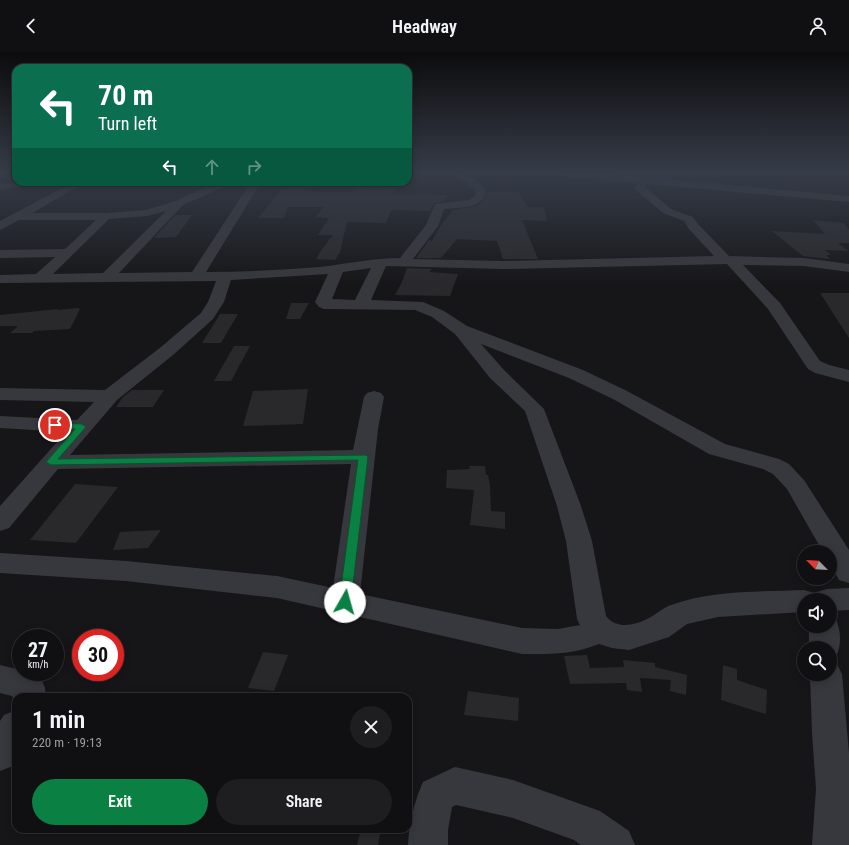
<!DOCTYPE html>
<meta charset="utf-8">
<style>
body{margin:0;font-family:"Roboto Condensed",sans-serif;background:#1e1e20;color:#f1f3f6;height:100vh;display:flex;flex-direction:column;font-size:15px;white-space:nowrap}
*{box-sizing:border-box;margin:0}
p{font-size:13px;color:#9c9d9f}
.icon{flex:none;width:22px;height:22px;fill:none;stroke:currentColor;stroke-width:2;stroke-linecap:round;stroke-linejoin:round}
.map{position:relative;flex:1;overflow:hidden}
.sheet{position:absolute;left:12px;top:641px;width:400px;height:140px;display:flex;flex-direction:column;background:#101012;border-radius:12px;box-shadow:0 2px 10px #0003,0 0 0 1px #303032}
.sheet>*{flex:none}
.banner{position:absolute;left:12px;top:12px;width:400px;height:122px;border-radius:12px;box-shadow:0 2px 10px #0003,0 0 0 1px #303032;background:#0b6e4f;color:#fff;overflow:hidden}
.needle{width:26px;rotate:294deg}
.controls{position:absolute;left:797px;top:493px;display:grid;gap:8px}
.controls a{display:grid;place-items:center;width:40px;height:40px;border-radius:50%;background:#101012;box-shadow:0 2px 10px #0003,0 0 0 1px #303032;font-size:20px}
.speed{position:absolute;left:12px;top:577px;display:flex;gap:8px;font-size:20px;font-weight:700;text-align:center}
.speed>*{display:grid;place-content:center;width:52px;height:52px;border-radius:50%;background:#101012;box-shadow:0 2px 10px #0003,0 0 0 1px #303032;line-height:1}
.speed small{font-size:10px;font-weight:400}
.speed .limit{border:6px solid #d22;background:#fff;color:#111}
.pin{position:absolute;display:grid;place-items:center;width:34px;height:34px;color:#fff;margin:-17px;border:2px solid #fff;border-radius:50%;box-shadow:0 1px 4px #0007}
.me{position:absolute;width:44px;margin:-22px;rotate:7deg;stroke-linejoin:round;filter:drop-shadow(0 0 3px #0008)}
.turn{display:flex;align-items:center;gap:14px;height:84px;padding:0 20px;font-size:18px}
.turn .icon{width:52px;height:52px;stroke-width:2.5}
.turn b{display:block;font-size:28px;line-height:34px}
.lanes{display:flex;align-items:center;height:38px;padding:0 20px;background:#0003;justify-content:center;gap:20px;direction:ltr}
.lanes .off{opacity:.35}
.round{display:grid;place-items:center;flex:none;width:42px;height:42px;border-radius:21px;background:#1e1e20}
.head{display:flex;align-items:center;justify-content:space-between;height:68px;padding:0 20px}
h1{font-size:24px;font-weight:600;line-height:30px}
.primary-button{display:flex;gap:8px;margin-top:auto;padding:8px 20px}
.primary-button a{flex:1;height:46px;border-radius:24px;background:#0b8043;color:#fff;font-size:16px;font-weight:600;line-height:46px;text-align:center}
.primary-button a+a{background:#1e1e20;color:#f1f3f6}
header{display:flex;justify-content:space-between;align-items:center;height:52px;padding:0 20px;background:#101012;font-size:18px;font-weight:600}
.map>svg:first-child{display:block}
.building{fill:#29292c}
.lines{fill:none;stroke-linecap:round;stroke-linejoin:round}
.minor{fill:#37383d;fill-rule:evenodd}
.route{fill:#0b8043;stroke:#07532c}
</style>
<header><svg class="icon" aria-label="back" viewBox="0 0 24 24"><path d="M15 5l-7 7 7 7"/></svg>Headway<svg class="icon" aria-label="person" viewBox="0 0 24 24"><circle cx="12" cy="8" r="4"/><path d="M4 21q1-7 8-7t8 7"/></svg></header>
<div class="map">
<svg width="849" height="793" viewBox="0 0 849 793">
<rect width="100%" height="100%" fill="#161618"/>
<path class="building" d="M356,135L397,137L391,142L449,143L442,150L434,151L430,159L391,158L386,171L347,170L340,200L335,208L316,207L322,197L333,183H318L329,166L316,165L323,155H288L284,166H258L282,137H306L305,139L351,140Z
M487,140H518L528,155H544L547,169L522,168L538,207H503L497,189L457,187L441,206H416L429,188L432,189L439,176L453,158L477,154L482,150Z
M175,163H192L176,185L154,186Z
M813,168L844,171L849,178V191H838L848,199L825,198L831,203H826L830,207L803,204L772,179L825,182Z
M407,216L432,217L429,220L458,222L450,244L395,243L402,230Z
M820,241H849V286Z
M291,251H309L300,267H286Z
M78,256L80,257L70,277L34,279L32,281H10L18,274H0V263L58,257L57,258Z
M220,262H238L221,291H202Z
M234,294H250L231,329H214Z
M308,337L303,372L243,374L253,339Z
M132,338H164L153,355H116L123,345Z
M469,414H485L486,423H488L490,433L491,459L505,460V477L470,473L474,438L446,436L447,418L470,417Z
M75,432L118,435L76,491L30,488Z
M161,478L148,496L113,498L120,480Z
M263,600L288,603L274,639L248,636Z
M587,603L590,616L624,615L623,608L655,611V615L687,623L686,643L670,639L671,628L640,626L642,640L627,638L626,631L570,632L564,604Z
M723,613L737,617V628L767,638L766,662L721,648Z
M468,639L519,646L518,669L464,663Z
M361,777H381L378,793H357Z"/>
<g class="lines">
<path class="minor" d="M451,122C467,122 476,125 486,138C484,158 459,155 444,157L438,174L413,207L503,209L714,204L689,177L684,169L663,161L636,138L635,136L637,131L567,125L562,122H601L644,125L849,144V150L647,132L645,135L671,157L693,165L698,172L729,204L804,206L849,212V220L804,214L743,213L780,251L820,309L829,313L849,318V330L815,321L808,317L768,257L727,212L503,217L388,214H386L371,248L423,250L444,259L467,274L583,318L627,339L725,392L779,407L789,412L804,428L849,498V531L839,528L830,512V500H823L787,437L773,422L763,417L709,402L613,347L569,326L481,292L504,318L544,357L581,454L592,489L606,564C616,577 633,574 647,567C656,563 662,556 671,553C713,538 760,540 804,538L814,541L815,543L817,540L827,537L849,536V558L830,559V548H804V560L718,565L687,572L669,585L629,598L612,596L599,592C572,603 551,602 522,602L277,546L126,529L0,521V501L126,509L277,524L333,536L351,412L58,417L9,476L0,479V454L66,380L0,376V364L77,368L94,350L0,348V336L105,338L161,295L201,261L208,250L216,229L0,231V223L36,222L55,205L0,206V198L65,197L96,168H19L0,178V169L74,130H86L32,161H106L146,158L176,149L216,130H231L230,132L183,153L119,221L192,220L251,130H261L206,220C244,220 282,218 320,215C347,212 373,206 400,206L426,173L435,152L469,148L475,144L476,139L465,129ZM166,159L103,221L53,222L109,167L147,164ZM371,216L355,248L332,247L343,220ZM328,222L315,250L319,255L324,257L415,258L432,265L455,282L490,326L525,359L557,454L566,489L577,567L580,573L558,577L522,576L360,542L378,377L384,345L381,341L374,339L367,341L364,345L353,398L70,403L117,348L173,303L213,267L224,250L231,228Z
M16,130H33L32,132L0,138V132Z
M830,564L835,565C841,578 842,592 836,605L830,607V596H809V574H830Z
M830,610L837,612L842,622L849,701V793H812L816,737L812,681L810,622H830Z
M0,613L21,618V620H26L41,626L45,636L46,645H16V653L12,644L0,641Z
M16,658V708L13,714L0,719V669L4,663Z
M455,715L513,728L600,759L629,779L635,793H581L574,788L513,766L456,753L452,755L448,778V793H408C409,771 414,750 423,730Z"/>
</g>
<linearGradient id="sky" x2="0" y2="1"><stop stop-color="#0c0c0d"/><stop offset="0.52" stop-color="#363c48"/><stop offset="1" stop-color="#363c48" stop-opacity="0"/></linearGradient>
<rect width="849" height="233" fill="url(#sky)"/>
<path class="route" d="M52,371L82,372L86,375L58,407L366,403L368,405L351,550L349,553L345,554L340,553L339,550L358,408L51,413L46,410L75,377L55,376L50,373Z"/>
</svg>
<div class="controls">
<a><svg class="needle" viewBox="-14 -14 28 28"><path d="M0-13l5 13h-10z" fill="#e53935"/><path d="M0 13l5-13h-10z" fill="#9c9d9f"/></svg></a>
<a><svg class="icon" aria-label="sound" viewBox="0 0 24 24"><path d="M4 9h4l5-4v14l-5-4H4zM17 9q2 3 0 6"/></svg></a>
<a><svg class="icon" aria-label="search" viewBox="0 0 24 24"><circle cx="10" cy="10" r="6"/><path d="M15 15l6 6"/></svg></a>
</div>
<div class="speed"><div>27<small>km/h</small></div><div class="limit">30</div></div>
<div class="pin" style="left:55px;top:373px;background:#d93025"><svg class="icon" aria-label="arrive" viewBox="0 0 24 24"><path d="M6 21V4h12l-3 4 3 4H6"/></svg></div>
<svg class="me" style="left:345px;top:550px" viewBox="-20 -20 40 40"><circle r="19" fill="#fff"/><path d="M0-13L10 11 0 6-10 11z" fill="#0b8043"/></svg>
<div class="banner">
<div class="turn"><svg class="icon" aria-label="left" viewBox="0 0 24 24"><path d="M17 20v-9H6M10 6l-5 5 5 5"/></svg><div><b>70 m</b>Turn left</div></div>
<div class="lanes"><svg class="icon" aria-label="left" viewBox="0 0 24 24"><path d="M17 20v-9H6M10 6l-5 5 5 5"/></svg><svg class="icon off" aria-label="ahead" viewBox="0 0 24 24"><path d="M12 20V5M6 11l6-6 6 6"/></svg><svg class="icon off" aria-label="right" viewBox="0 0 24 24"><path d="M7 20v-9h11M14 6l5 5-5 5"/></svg></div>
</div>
<section class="sheet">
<div class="head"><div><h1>1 min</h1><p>220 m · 19:13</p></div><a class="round"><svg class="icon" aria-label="close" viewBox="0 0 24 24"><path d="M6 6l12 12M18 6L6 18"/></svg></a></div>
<div class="primary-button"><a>Exit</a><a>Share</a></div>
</section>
</div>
